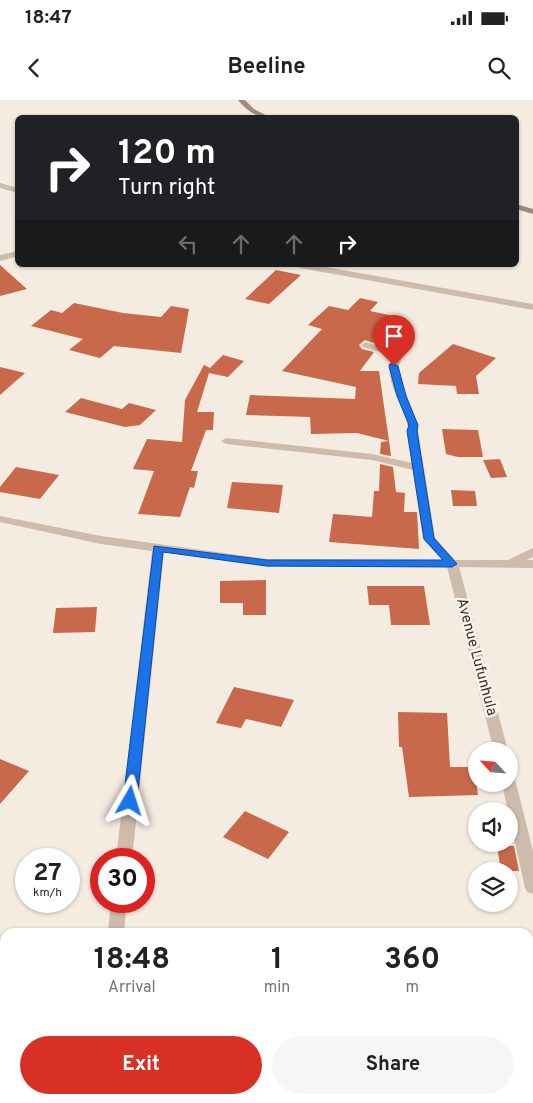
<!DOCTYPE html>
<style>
body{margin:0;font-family:Overpass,sans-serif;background:#f6f6f6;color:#222;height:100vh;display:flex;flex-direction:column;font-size:19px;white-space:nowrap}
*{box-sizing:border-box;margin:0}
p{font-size:16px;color:#767676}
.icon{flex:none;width:28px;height:28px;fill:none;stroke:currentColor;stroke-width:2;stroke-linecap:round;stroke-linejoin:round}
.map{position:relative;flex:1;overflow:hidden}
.panel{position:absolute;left:0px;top:828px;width:534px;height:176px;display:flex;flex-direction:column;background:#fff;border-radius:15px 15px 0 0;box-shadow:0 1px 4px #0004}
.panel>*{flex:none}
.guide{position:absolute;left:15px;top:15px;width:504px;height:152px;border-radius:8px;box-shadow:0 1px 4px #0004;background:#202124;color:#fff;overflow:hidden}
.needle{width:32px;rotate:296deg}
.tools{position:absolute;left:468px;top:642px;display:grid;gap:10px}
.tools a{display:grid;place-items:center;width:50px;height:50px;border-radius:50%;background:#fff;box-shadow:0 1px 4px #0004;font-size:25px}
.speed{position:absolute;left:15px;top:748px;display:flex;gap:10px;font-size:25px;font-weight:700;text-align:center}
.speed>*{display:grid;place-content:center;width:65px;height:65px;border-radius:50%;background:#fff;box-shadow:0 1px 4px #0004;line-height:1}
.speed small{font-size:12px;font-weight:400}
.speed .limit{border:8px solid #d22;background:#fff;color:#111}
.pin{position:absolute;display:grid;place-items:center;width:42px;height:42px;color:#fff;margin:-51px -21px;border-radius:50% 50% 50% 0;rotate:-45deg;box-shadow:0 0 5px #0007}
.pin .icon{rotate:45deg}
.me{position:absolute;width:55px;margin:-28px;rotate:6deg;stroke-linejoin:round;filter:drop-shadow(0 0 4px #0008)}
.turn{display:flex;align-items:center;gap:18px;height:105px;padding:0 20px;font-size:22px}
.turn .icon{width:65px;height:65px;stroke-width:2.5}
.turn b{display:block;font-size:35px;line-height:42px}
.lanes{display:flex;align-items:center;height:48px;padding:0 20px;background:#0003;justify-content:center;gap:25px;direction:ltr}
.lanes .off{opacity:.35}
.eta{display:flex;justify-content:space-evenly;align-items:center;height:85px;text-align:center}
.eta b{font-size:30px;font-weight:700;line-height:35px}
.primary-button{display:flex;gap:10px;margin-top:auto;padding:10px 20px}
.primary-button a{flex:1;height:58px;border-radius:30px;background:#d93025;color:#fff;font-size:20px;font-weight:700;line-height:58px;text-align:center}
.primary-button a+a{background:#f6f6f6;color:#222}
.status{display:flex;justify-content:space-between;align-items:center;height:35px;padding:0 25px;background:#fff;direction:ltr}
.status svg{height:14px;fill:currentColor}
header{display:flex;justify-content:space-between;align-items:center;height:65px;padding:0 20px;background:#fff;font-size:22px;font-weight:700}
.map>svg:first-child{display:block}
.building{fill:#c8694b}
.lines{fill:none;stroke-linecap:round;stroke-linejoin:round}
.street{fill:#cdbbac;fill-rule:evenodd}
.secondary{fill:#a18a7d;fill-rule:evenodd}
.route{fill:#1a73e8;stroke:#114b97}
.labels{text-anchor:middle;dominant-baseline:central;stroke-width:5;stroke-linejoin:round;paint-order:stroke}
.street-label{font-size:15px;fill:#3b302b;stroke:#fbf5ee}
</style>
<div class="status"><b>18:47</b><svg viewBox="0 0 49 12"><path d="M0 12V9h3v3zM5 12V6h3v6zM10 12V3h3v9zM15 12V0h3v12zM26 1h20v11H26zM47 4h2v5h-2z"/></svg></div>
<header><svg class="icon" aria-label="back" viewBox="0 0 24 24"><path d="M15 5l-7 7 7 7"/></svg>Beeline<svg class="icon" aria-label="search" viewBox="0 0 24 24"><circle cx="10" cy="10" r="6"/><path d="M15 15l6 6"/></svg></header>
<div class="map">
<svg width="533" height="1003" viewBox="0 0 533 1003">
<rect width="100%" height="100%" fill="#f4ebe1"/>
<path class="building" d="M0,165L27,189L0,196Z
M276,170L301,175L269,204L245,199Z
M360,198L378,202L370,211L398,217L373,243L365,240L359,245L362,249L374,252L360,271H379L389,341L357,333L311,334L310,317L246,315L250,295L355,299L356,287L282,271L322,229L308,225L329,206L348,210Z
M74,203L123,213L161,217L171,206L189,209L181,253L114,246L100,258L69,250L83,239L31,226L51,210L62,213Z
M453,244L496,258L476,276L479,294H457L456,286L418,284L419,273Z
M223,255L244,261L228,277L209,273L197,312H214L213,330H206L191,371H198L194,388L190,387L180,417L138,414L154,371L133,369L147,339L182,342L185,300L204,265L210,268Z
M0,267L25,273L0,295Z
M81,298L122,309L129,303L156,310L140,325L125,327L65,312Z
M442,329L478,330L483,357H458L446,354Z
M389,341L391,356L380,354L381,342Z
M500,359L507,377L491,378L483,360Z
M380,364L393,367L396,392L405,393L404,412H417L419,449L329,442L333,414L372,417L374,391H379Z
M16,367L59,375L40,399L0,392V387Z
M232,382L283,385L279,413L227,408Z
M451,390L475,391L477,406H453Z
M266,480V515H243V503H220V481Z
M367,486H424L430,525H391L389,505H369Z
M97,507L95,532L53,533L56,508Z
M234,587L294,600L281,627L246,619L241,628L216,623Z
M398,612L447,613L450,667H474L478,695L409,697L402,647H399Z
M0,659L29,671L0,704Z
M245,711L289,732L268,759L223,737Z
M497,746H514L519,771H501Z"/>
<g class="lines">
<path class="street" d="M0,83L18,88V93L0,88Z
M18,151V156L0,161V155Z
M296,165H315L533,204V210L300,168Z
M366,242L403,255L399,265V273L417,324L435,438L455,460H508L533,448V457L526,460H533V468L459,467L508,651H494L447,467H267L164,452L132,759H116L152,451L101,444L0,422V416L101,436L267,459L442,460L423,439L413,370L372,360L226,344L221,341L226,338L372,354L412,363C409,348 410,330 405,316C399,296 382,277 393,256L363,247L361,245Z
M509,678L514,679L516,683L533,751V794L527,792L525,788L502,684H509Z
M111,801H127L124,832H108Z
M61,999H79L77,1003H59Z"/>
<path class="secondary" d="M238,0H245L254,9L271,18C257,18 247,11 238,0Z
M516,104L533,109V114L516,109Z"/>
</g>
<path class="route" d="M390,264H394L398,266L406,296L418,325L417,331L434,438L457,464L452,467L267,466L163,452L137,701L135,704H125L123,701L154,446L267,460H443L424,439L407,331L409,325L397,296L389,266Z"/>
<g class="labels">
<g class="street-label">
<text transform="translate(476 557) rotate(75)">Avenue Lufunhula</text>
</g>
</g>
</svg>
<div class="tools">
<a><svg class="needle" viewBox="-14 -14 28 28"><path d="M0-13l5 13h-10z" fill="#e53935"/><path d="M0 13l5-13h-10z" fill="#767676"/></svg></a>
<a><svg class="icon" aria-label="sound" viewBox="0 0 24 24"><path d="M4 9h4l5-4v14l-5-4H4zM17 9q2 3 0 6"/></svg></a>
<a><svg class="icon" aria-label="layers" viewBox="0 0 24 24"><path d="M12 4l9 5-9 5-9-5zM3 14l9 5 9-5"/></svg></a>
</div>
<div class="speed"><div>27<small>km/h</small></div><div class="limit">30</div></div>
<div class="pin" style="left:394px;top:266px;background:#d93025"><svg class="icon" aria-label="arrive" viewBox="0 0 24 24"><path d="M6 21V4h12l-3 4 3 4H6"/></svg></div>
<svg class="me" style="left:130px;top:701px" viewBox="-20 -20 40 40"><path d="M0-17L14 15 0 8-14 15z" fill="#1a73e8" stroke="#fff" stroke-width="4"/></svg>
<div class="guide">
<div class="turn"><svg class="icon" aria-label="right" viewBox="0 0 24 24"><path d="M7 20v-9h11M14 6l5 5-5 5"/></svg><div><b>120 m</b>Turn right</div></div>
<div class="lanes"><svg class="icon off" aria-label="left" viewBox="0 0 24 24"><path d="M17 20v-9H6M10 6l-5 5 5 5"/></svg><svg class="icon off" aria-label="ahead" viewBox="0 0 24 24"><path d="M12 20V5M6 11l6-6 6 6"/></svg><svg class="icon off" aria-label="ahead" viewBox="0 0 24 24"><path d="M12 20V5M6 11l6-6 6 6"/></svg><svg class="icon" aria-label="right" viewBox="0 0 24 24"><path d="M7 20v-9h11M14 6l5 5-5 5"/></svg></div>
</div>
<section class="panel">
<div class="eta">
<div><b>18:48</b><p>Arrival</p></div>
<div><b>1</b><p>min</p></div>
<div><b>360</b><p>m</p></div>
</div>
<div class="primary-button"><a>Exit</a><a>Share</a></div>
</section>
</div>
